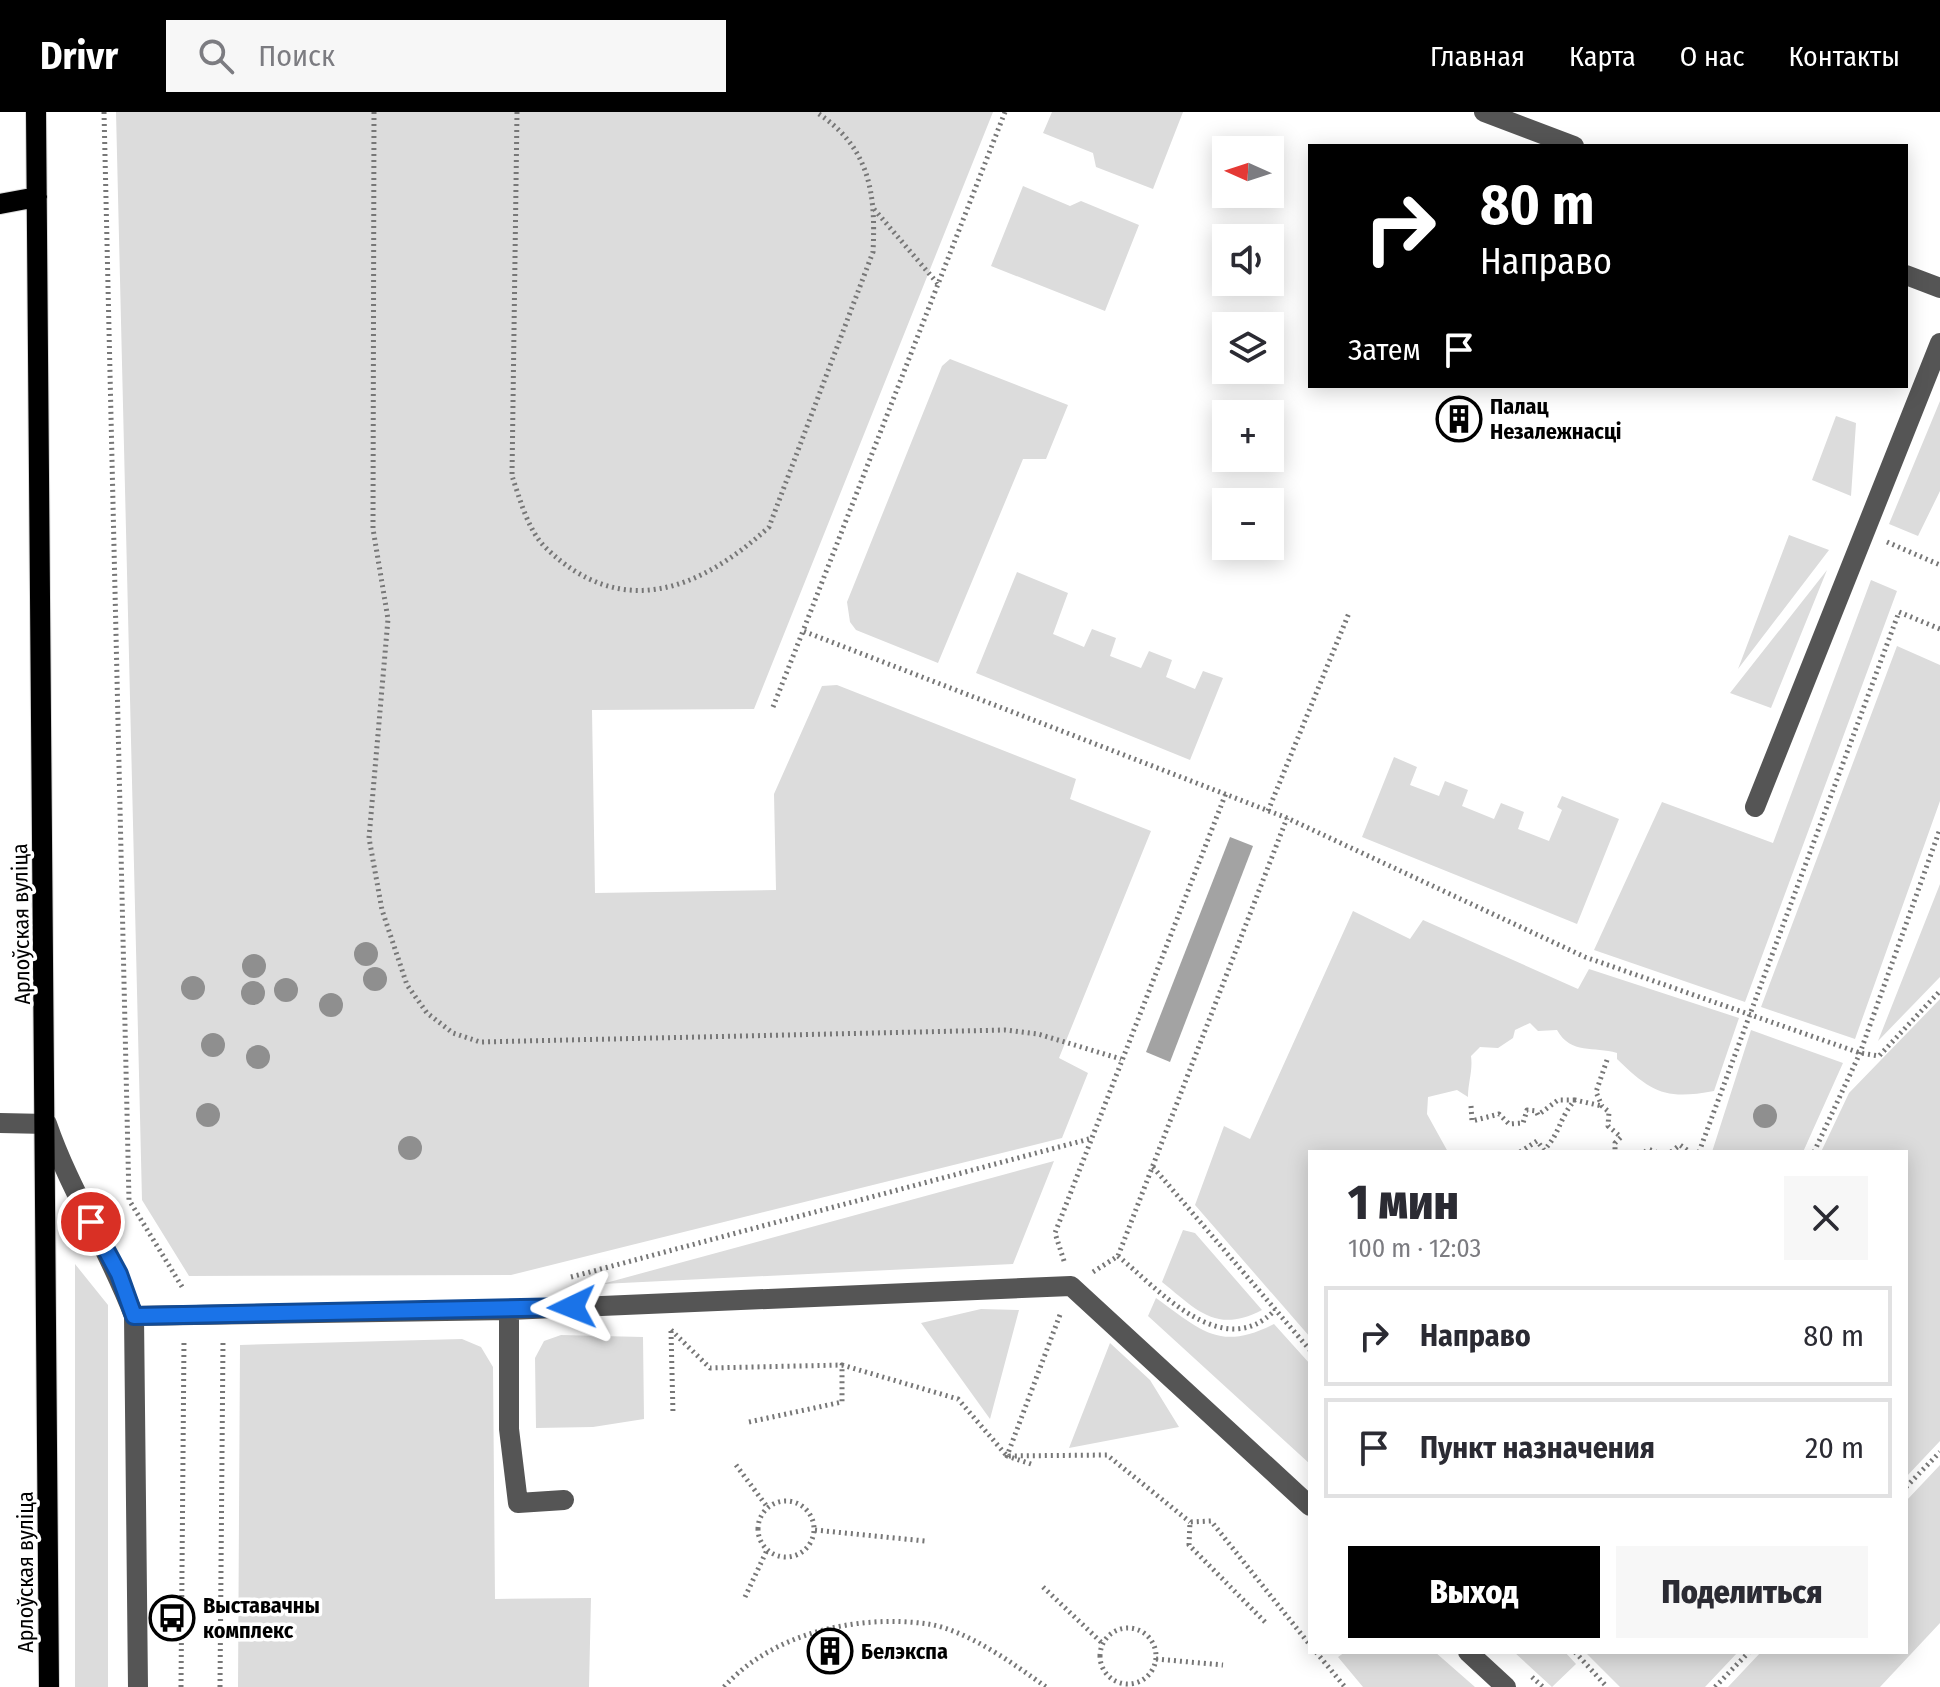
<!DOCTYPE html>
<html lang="ru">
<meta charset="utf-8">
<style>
body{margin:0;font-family:"Fira Sans Condensed",sans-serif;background:#f7f7f7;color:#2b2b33;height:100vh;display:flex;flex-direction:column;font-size:30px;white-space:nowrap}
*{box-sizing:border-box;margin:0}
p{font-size:26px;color:#7c7c81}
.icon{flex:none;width:44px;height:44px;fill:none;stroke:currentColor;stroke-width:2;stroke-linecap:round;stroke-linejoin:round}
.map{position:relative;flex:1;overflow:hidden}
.side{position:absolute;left:1308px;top:1038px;width:600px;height:504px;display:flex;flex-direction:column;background:#fff;border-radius:0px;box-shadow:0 4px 20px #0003}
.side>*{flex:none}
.hud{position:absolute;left:1308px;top:32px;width:600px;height:244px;border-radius:0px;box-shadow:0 4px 20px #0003;background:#000;color:#fff;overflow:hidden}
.needle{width:52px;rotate:273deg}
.buttons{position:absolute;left:1212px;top:24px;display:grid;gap:16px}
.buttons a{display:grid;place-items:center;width:72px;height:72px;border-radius:0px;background:#fff;box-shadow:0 4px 20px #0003;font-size:40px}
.pin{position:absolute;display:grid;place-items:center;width:68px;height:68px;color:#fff;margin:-34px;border:4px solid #fff;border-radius:50%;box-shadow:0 2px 8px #0007}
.me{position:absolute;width:88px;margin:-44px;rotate:268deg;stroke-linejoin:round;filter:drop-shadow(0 0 6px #0008)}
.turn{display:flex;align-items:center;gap:28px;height:168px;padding:0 40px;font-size:36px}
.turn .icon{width:104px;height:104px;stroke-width:2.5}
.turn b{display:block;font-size:56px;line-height:68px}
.then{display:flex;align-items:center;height:76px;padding:0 40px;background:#0003;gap:16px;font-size:30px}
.round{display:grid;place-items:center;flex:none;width:84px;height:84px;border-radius:0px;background:#f7f7f7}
.summary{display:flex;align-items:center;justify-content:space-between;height:136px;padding:0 40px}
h1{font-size:48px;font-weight:800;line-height:60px}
.primary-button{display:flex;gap:16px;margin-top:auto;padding:16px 40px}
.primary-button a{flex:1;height:92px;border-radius:0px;background:#000;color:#fff;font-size:32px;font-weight:800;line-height:92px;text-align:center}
.primary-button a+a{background:#f7f7f7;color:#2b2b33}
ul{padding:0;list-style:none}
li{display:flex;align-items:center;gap:24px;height:100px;margin:0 16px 12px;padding:0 24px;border:4px solid #e1e1e2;border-radius:0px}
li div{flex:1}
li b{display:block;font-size:30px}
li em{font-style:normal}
header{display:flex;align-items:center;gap:48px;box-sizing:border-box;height:112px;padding:0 40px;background:#000;color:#fff}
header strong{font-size:38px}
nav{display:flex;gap:44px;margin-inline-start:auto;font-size:28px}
.search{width:560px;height:72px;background:#f7f7f7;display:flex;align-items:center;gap:20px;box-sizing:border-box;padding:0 28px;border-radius:0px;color:#7c7c81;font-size:30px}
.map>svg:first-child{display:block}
.green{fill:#dcdcdc}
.water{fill:#a3a3a3}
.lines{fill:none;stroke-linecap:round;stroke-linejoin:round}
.major-casing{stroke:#dbdbdb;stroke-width:22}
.path{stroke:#777;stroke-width:5;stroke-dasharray:2 4;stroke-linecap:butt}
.minor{stroke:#555;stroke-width:20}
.major{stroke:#000;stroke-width:20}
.tree{fill:#8f8f8f}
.route-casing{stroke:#114b97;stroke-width:20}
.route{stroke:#1a73e8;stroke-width:14}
.labels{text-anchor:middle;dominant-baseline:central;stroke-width:7;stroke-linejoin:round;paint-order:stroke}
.poi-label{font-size:22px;font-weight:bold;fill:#000;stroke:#fff;text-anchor:start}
.street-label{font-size:22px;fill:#000;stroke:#fff}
</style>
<header>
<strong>Drivr</strong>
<div class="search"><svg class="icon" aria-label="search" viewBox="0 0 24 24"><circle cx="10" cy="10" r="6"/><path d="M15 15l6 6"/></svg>Поиск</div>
<nav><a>Главная</a><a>Карта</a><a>О нас</a><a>Контакты</a></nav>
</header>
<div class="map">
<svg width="1940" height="1575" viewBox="0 0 1940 1575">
<rect width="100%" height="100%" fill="#fff"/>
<path class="green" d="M116,0H993L754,597L592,598L595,781L776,778L774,682L822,574L837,573L1076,667L1070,687L1151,719L1059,946L1088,961L1062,1026L511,1163L189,1164L142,1088Z
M1052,0H1183L1153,77L1096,55L1093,41L1043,21Z
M1023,74L1070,94L1081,89L1139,113L1105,199L991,154Z
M950,247L1068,293L1046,347H1023L938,551L856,518L850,510L847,490L942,254Z
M1940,289V379L1918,424L1889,412Z
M1836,304L1856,311L1851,384L1812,368Z
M1789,423L1829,438L1738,557Z
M1827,458L1771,596L1730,581Z
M1017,460L1068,481L1053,522L1084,535L1092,517L1116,526L1110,544L1141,556L1149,539L1172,548L1166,565L1195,577L1203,559L1223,566L1190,648L976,561Z
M1871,468L1897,479L1745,890L1594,838L1662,690L1773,731Z
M1897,534L1940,553V689L1855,927L1761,895Z
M1394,645L1417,655L1410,673L1439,684L1445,669L1468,678L1462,694L1494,707L1501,691L1524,700L1518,717L1549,729L1562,698L1557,695L1562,684L1619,707L1577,812L1362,725Z
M1940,772V865L1878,929Z
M1353,799L1410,827L1423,808L1578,877L1589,857L1739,906L1714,979C1666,988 1652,981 1617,947V941C1594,934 1571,943 1557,918L1538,919L1530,911L1515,918L1513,926L1498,936L1480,935L1471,944C1473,959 1468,970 1468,985L1457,978L1428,985L1427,1002L1448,1040H1310V1225L1195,1093L1224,1014L1250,1027Z
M1940,887V1329L1906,1365V1040H1821L1849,981Z
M1751,918L1843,951L1803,1040H1712Z
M1054,1049L1013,1152L602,1172Z
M1183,1118L1195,1121L1262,1198C1216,1222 1197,1198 1162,1170Z
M75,1152L108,1193V1575H75Z
M1156,1186C1201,1218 1219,1240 1274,1212L1310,1252V1352L1148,1204Z
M981,1197L1019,1198L990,1307L921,1211Z
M561,1223L643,1225L644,1307L593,1315L536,1316L535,1246L544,1229Z
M462,1227L481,1235L493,1255L495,1487L591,1486L589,1575H238L240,1233Z
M1110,1231L1150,1268L1179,1315L1069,1336Z
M1940,1353V1511L1880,1575H1728L1761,1540H1906V1389Z
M1345,1540H1435L1475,1575H1363L1338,1545Z
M1514,1540H1565L1576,1552L1552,1575Z
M1585,1540H1738L1705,1575H1620Z"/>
<path class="water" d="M1230,725L1253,734L1170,950L1146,940Z"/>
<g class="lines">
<g class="major-casing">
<path id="major" d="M36,0L49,1575
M0,92L37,85"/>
</g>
<path class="path" d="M104,0L129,1088L184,1178
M374,0L373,417L388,507L369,726L382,798L407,873L427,901L453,921L480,930L1005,918L1038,922L1121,947
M517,0L512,364C520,387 528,419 546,436C622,510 701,477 769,415L873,140C876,81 870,35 816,0
M1005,0L803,519L1287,706L1585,845L1860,941L1879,944L1940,879
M874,97L938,172
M1887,430L1940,453
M773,595L803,519
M1268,699L1349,501
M1607,948L1596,980L1602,994L1609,1000L1608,1014L1621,1025L1615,1031V1040
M1471,994L1472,1009L1499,1002L1509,1012L1523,1011L1527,998L1536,999L1538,1003L1558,988H1575
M1520,1040L1537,1029L1544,1038C1560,1022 1559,1006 1575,988L1602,994
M1645,1040L1648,1037L1656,1040
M1671,1040L1680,1033L1690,1040
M1699,1040L1899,500L1940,517
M1814,1040L1860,941L1940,717
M1153,1055L1310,1238
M1118,1144C1158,1177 1223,1252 1275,1198
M1064,1149L1055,1121L1226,681
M1093,1160L1118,1144L1287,706
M571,1165L1089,1027
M671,1218L710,1256L842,1253
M671,1219L673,1302
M749,1310L842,1290V1253L958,1287L1007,1344L1107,1343L1190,1410
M1031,1352L1007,1344L1061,1200
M736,1353L768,1396
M1906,1375L1940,1340
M758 1417a28 28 0 1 1 56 0a28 28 0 1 1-56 0Z
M815,1418L925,1429
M1043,1475L1102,1531
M745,1485L767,1438
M1265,1510L1189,1433L1190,1410L1211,1409L1310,1533
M1100 1544a28 28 0 1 1 56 0a28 28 0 1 1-56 0Z
M1316,1540L1345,1575
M1575,1540L1607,1575
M1156,1547L1223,1553
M1532,1565L1543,1575
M181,1575L184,1228
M220,1575L223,1228
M724,1575C772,1521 858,1502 928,1512C967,1518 1014,1552 1046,1575
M1715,1575L1749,1540"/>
<path class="minor" d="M1484,0L1574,34
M1906,163L1940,176
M1755,695L1940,231
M0,1011L47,1012C70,1079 109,1137 134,1204L138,1575
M509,1198V1317L518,1391L564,1388
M134,1204L509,1198L1071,1174L1310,1394
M1468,1540L1506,1575"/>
<use href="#major" class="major"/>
</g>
<g class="tree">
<circle cx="366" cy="842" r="12"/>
<circle cx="254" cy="854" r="12"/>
<circle cx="375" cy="867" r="12"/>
<circle cx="193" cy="876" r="12"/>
<circle cx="286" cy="878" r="12"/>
<circle cx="253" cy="881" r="12"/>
<circle cx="331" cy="893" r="12"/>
<circle cx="213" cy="933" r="12"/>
<circle cx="258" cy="945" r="12"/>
<circle cx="208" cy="1003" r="12"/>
<circle cx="1765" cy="1004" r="12"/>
<circle cx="410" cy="1036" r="12"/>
</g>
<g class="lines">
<g class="route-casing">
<path id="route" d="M91,1110L119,1162L134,1204L572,1195"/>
</g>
<use href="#route" class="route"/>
</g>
<defs>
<g id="building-ring" transform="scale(2.3)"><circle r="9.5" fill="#fff" stroke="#000" stroke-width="1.5"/><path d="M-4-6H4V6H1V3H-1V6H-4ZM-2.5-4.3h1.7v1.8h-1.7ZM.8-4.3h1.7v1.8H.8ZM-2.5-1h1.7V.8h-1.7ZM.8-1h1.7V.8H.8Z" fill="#000"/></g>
<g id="bus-ring" transform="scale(2.3)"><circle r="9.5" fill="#fff" stroke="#000" stroke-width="1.5"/><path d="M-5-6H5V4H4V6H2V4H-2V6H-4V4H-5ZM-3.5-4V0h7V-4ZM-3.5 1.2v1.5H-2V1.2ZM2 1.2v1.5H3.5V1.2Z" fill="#000"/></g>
</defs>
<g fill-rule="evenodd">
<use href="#building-ring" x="1459" y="307"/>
<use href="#bus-ring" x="172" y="1506"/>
<use href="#building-ring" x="830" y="1539"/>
</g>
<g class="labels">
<g class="poi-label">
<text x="1490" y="294">Палац<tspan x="1490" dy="25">Незалежнасці</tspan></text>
<text x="203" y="1493">Выставачны<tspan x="203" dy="25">комплекс</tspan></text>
<text x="861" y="1539">Белэкспа</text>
</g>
<g class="street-label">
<text transform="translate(21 812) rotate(-91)">Арлоўская вуліца</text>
<text transform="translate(25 1460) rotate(-90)">Арлоўская вуліца</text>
</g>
</g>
</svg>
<div class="buttons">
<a><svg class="needle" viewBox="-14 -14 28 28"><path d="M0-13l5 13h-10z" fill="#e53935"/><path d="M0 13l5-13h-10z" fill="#7c7c81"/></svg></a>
<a><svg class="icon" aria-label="sound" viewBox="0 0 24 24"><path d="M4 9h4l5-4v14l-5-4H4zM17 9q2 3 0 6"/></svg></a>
<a><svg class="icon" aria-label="layers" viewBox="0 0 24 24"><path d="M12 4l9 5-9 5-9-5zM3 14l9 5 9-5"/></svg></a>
<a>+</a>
<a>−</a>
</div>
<div class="pin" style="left:91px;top:1110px;background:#d93025"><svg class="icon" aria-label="arrive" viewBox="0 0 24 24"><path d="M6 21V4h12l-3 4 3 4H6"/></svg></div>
<svg class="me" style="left:572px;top:1195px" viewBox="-20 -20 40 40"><path d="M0-17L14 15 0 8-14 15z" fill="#1a73e8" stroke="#fff" stroke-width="4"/></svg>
<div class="hud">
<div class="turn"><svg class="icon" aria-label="right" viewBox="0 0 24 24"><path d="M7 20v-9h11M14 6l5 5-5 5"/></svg><div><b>80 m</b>Направо</div></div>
<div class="then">Затем<svg class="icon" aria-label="arrive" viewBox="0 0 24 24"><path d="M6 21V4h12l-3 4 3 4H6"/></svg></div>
</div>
<section class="side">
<div class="summary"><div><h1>1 мин</h1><p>100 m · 12:03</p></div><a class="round"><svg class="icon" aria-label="close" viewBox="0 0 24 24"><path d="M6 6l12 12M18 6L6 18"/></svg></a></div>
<ul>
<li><svg class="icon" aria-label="right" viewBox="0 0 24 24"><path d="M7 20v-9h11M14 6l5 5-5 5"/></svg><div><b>Направо</b></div><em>80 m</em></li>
<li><svg class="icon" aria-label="arrive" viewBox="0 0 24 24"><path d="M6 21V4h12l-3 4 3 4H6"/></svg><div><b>Пункт назначения</b></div><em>20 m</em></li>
</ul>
<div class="primary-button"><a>Выход</a><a>Поделиться</a></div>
</section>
</div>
